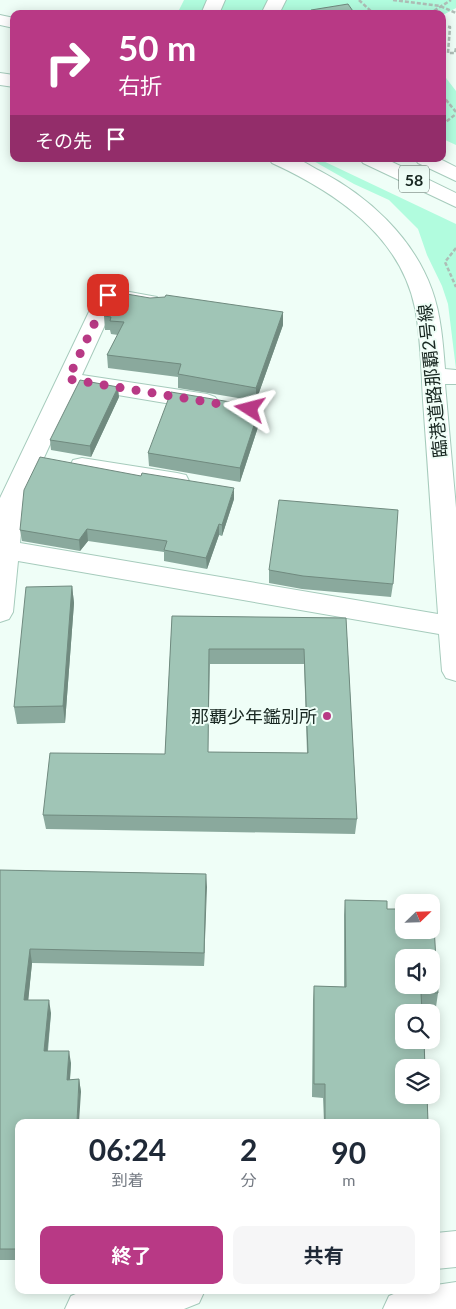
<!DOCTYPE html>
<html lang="ja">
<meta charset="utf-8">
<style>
body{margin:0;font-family:Lato,"Noto Sans JP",sans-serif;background:#f6f6f7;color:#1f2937;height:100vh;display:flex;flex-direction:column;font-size:19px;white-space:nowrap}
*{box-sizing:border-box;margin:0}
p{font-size:16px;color:#747a83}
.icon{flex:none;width:28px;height:28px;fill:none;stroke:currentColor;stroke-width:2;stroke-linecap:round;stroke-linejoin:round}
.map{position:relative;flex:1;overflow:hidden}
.drawer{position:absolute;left:15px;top:1119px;width:425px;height:175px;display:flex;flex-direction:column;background:#fff;border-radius:10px;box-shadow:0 2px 12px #0003}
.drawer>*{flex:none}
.top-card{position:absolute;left:10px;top:10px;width:436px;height:152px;border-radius:10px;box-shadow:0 2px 12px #0003;background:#b83985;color:#fff;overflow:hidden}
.needle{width:32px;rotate:67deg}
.buttons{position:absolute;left:395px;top:894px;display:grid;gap:10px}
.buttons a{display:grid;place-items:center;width:45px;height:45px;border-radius:10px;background:#fff;box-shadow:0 2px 12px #0003;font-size:25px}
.pin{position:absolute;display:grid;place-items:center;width:42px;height:42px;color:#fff;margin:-21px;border-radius:10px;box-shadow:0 2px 8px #0006}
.me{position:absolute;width:55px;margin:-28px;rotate:279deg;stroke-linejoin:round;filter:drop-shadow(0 0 4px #0008)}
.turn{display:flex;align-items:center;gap:18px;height:105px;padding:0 25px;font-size:22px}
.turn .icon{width:65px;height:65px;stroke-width:2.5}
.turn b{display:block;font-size:35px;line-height:42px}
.then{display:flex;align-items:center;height:48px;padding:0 25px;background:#0003;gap:10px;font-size:19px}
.eta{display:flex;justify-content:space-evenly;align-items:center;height:85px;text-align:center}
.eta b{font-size:30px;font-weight:700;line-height:35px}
.action{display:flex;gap:10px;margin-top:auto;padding:10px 25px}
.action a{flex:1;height:58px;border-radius:10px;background:#b83985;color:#fff;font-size:20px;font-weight:700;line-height:58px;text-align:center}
.action a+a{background:#f6f6f7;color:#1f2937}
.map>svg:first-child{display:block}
.green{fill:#b1fcde}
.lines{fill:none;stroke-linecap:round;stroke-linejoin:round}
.minor-casing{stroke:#a6cbbc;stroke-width:2}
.highway-casing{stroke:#a6cbbc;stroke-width:2}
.path{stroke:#aebdb6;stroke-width:2.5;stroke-dasharray:4 2;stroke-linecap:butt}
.minor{fill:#fff;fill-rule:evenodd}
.highway{fill:#fff;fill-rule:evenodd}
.wall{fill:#8aa99d;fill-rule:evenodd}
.shaded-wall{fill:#708a7f}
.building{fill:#a0c5b6;stroke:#708a7f;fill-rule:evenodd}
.route{stroke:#b83985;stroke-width:9;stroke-dasharray:0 16.2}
.poi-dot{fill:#b83985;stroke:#effef7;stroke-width:2}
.labels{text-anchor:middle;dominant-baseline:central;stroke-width:4;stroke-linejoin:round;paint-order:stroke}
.shield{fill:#effef7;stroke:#586861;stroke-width:1}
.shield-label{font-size:16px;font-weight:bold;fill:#182721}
.street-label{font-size:18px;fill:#182721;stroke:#effef7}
.poi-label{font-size:18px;fill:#182721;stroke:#effef7;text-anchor:end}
</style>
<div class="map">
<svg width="456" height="1309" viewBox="0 0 456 1309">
<rect width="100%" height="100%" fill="#effef7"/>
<path class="green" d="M184,0H456V8L443,15L177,14Z
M443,74L456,91V145L443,139Z
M310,159H319L456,224V369L448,304L442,286L427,255L418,229L389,200L354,184Z"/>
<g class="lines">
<g class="minor-casing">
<path id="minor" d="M207,0H225L219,14H201Z
M268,0H286L279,14H261Z
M0,73L14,75V87L0,85Z
M269,159C277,158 288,157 296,159C304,161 312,167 320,171C368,196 413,237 432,290C441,315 443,343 445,369L456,370V384H445L456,508V681L446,678L442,671L439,634L18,561L13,612L9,619L0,622V498L97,295L100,290L108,288L157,297L160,302L157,307L149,309L115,303L82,375L207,394L215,397L219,402L215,407L207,410L76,388L24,501L20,543L438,614C433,547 429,480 424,414C421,378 422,343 415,308C400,235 335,192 272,163Z
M82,458L177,473L186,475L189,481L186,487L177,489L73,472L70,466L73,460Z
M456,1231V1267L436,1269V1233Z
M456,1282V1309H383L389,1296L403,1290H436V1285Z
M85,1290H205L199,1303L184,1309H65L71,1296Z"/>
</g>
<g class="highway-casing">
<path id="highway" d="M0,15L14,18V28L0,25Z
M360,159H386L456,193V207L363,163Z
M415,159H440L456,167V181L418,163Z"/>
</g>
<path class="path" d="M359,0L374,14
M393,0L440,6L456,13
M429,14L451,0
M442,26L450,27L448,53H455L456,48
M442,95L456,112
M442,125L456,114
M456,248L445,262L456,287"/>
<use href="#minor" class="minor"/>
<use href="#highway" class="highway"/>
</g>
<path class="wall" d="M150,298L283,312V325L256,401L178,388V377L108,368L107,355L118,335L111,334L110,330H105L104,316Z
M119,397L91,457L51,450L50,440Z
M260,421L240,482L149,466L148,453Z
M234,499L222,536L219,535L207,569L164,561V552L88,541L80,551L22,541L20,530Z
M269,570L393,584L391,597L302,589L269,583Z
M72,586L74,603L65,723L17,724L14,707Z
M172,616L346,618L357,819L355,834L46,829L43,815L165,754ZM210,664H304L307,753L208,752Z
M0,870L206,874L204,966L32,963L28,1000L51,1013L48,1051L71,1063L70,1080L79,1079L81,1092L19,1122V1260H0Z
M345,900L387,909L438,993L436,1007L422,1006L428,1122H324L323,1098L312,1097L313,1000L314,986L344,987V915Z"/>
<path class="shaded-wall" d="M283,312V325L256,401V388Z
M118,387L119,397L91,457L90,446Z
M260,407V421L240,482V468Z
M234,488V499L222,536V525Z
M219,524V535L207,569L206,558Z
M87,529L88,541L80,551L79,540Z
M72,586L74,603L65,723L63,706Z
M206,874L207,887L204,966V953Z
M30,949L32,963L27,1013L24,1000Z
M49,1000L51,1013L46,1064L44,1051Z
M69,1051L71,1063L69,1092L67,1080Z
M79,1079L81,1092L79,1122H77Z"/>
<path class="building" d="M348,4L355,14H313L311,10Z
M115,292L150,298L165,297L166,295L283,312L256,388L178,374L181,364L107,355L124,322L110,321L111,317L104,316Z
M80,380L118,387L90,446L50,440Z
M171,392L260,407L240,468L148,453Z
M40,457L141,476L142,473L234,488L222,525L219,524L206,558L164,550L167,541L87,529L79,540L20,530L24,490Z
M279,500L398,510L393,584L303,576L269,570Z
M72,586L63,706L14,707L26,587Z
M172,616L346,618L357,819L43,815L50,753L165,754ZM209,649H304L308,753L208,752Z
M0,870L206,874L204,953L30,949L24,1000H49L44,1051H69L67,1080L79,1079L77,1122H19V1249H0Z
M345,900L387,901V909H404V930H431V910H433L438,993L421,992L422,1012H404V1040H424L425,1068H404V1095H427L428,1122H402L325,1120V1084H314V986L346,987ZM404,958H431V985H404Z"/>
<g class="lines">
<path class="route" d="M108,295L68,379L250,409"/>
</g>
<circle class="poi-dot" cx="327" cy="716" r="5"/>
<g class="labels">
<rect class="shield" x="399" y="165.5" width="30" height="27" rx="4"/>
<g class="shield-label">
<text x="414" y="179">58</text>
</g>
<g class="street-label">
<text transform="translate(432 381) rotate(-96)">臨港道路那覇2号線</text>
</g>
<g class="poi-label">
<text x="317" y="716">那覇少年鑑別所</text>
</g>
</g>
</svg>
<div class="buttons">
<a><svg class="needle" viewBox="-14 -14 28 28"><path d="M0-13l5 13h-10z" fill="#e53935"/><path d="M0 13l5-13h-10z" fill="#747a83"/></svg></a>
<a><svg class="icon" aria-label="sound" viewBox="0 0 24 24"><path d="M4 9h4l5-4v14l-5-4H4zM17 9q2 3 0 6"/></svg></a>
<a><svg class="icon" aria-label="search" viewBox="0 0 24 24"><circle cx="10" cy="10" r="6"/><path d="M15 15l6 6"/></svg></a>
<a><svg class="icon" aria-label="layers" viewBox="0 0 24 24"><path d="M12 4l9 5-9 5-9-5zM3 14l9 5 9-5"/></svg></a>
</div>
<div class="pin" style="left:108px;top:295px;background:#d93025"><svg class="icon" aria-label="arrive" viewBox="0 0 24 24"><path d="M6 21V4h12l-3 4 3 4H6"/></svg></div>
<svg class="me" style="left:250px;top:409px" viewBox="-20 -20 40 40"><path d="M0-17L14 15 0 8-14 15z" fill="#b83985" stroke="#fff" stroke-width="4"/></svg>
<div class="top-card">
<div class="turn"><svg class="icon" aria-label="right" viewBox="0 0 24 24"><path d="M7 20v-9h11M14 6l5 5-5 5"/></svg><div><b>50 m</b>右折</div></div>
<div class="then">その先<svg class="icon" aria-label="arrive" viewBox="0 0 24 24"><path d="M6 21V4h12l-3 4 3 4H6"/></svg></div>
</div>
<section class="drawer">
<div class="eta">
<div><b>06:24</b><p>到着</p></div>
<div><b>2</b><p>分</p></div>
<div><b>90</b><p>m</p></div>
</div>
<div class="action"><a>終了</a><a>共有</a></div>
</section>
</div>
